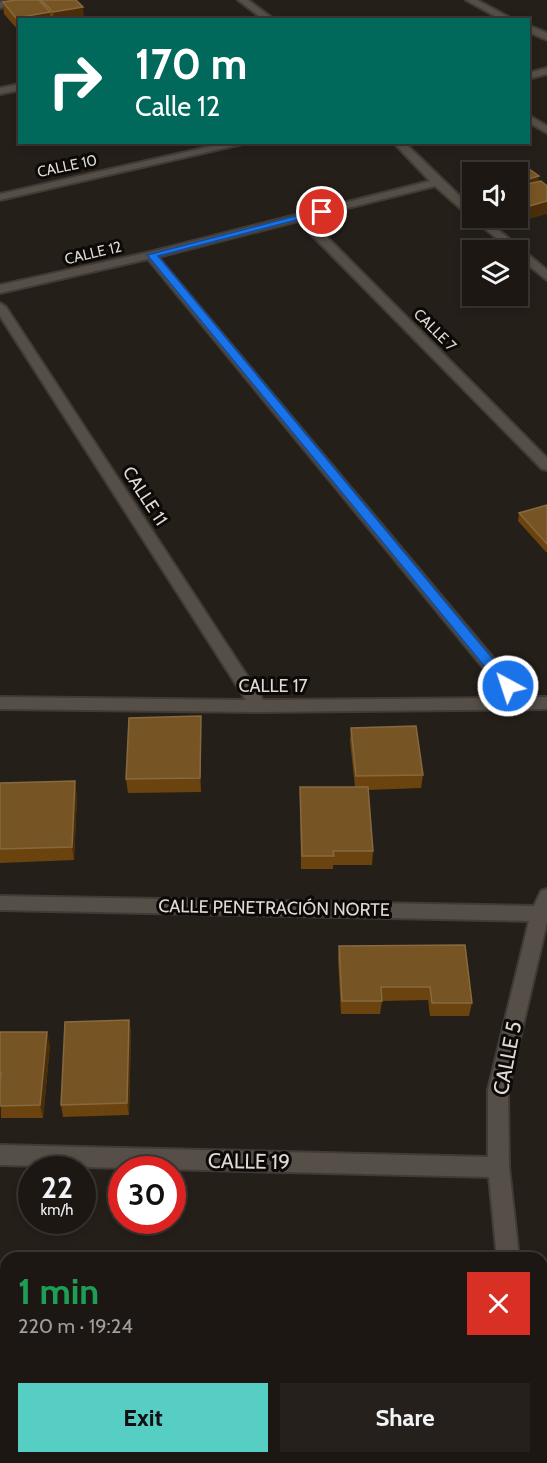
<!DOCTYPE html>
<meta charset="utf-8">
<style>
body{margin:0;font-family:Cabin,sans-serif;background:#25201c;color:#f1f3f6;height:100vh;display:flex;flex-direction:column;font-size:22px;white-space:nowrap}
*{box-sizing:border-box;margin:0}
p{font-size:20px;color:#a09fa0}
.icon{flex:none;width:33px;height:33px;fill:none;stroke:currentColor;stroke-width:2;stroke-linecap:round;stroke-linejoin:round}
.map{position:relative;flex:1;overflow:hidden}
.drawer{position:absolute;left:0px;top:1252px;width:548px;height:212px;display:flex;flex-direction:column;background:#1c1713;border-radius:18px 18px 0 0;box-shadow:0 3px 9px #0003,0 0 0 2px #3a3633}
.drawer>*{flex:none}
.guide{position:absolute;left:18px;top:18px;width:512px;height:126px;border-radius:0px;box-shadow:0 3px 9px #0003,0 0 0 2px #3a3633;background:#00695c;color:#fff;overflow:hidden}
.fabs{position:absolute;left:462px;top:162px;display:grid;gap:12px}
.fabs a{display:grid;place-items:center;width:66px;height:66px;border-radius:0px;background:#1c1713;box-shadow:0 3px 9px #0003,0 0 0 2px #3a3633;font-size:30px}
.speed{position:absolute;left:18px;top:1156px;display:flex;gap:12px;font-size:30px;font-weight:700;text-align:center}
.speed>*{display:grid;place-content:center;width:78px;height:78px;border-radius:50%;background:#1c1713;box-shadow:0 3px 9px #0003,0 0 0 2px #3a3633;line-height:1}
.speed small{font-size:15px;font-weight:400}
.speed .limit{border:9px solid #d22;background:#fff;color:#111}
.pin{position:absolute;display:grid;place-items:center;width:51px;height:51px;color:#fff;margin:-26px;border:3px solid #fff;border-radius:50%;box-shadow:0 2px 6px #0007}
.me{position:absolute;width:66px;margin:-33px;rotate:320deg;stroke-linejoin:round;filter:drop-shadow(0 0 4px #0008)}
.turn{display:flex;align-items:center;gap:21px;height:126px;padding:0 18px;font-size:27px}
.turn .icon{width:78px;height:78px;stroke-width:2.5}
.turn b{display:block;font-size:42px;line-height:51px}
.round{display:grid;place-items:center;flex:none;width:63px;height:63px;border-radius:0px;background:#25201c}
.overview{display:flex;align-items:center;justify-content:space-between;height:102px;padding:0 18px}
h1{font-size:36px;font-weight:800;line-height:45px;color:#1e9e55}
.action{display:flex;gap:12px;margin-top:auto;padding:12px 18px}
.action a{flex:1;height:69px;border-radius:0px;background:#56cec4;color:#111;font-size:24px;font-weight:800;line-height:69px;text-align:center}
.action a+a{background:#25201c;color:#f1f3f6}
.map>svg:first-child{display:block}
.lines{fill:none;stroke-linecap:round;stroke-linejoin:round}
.minor-casing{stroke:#403b37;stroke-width:4}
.minor{fill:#564f48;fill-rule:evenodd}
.wall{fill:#6b430f}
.shaded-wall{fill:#4a2e0a}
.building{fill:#775424;stroke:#876940;stroke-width:1.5}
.route{fill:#1a73e8;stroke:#114b97;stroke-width:1.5}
.labels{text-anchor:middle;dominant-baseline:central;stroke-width:6;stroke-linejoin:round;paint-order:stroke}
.far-street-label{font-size:15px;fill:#dedad6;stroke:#0c0907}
.street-label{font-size:18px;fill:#dedad6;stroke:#0c0907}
.near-street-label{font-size:21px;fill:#dedad6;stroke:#0c0907}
</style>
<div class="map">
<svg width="547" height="1463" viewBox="0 0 547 1463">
<rect width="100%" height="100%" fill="#251f19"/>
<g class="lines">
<g class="minor-casing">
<path id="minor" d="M12,0H29L0,8V2Z
M238,0H248L275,20H264Z
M466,0H477L514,20H502Z
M528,25L547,33V40L528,32Z
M547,68V74L528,79V73Z
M20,84V90L0,94V88Z
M528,115L547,126V133L528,122Z
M230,142H251L0,200V194Z
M393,142H404L472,208V216L468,215L435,186L308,218L547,458V470L542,469L298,221L158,257L526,697H547V709L258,712L0,709V697L246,700L0,316V303L6,307L263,700L508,698L148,259L0,293V285L150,252L430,181Z
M472,218H484L547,270V280L518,257V250H511Z
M547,889V922L508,1090L509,1167L519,1258H497L489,1177L0,1165V1145L488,1157V1090L529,921L0,910V896L534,906L541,891Z
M171,1458H212L210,1463H169Z"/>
</g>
<use href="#minor" class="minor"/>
</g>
<path class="wall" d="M16,0H76L84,19L79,20H20V29L18,30L4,14L3,2Z
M518,172L539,181L518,222L513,218H518Z
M547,505V552H546L518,521L519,513Z
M201,716V792L128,793L126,779Z
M351,728L423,775L421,788L368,790L373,851L372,865H333V869H301L300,787H355L350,741Z
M0,783L77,795L74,860L0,863Z
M339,946L472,1003L469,1016H430L428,1000L382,1001L380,1014H341L338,959Z
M129,1020L131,1033L129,1115L63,1117L61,1105Z
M0,1032L50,1045L43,1118H1Z"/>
<path class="shaded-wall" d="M83,7L84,19L79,20H54L53,12Z
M50,12V20H20V29L18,30L16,18Z
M539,176L538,189L518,194V182Z
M547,201V214L518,222L519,209Z
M201,716V792L200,778Z
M75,781L77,795L74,860L72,847Z
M129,1020L131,1033L129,1115L127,1103Z
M47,1032L50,1045L43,1118L40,1105Z"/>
<path class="building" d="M16,0H39L50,12L16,18L3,2Z
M41,0H76L83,7L53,12Z
M522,164L539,176L518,182V172H488Z
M541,181L547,186V201L519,209L518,207V186Z
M547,505V544L519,513Z
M201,716L200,778L126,779L129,718Z
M416,726L423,775L356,776L351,728Z
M75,781L72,847L0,849V783Z
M300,787H368L373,851H333L334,856H302Z
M465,945L472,1003H432L430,987H381L382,1001H342L339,946Z
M129,1020L127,1103L61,1105L65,1022Z
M0,1032H47L40,1105L0,1106V1083L1,1073H0Z"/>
<path class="route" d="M319,210L327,212L158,256L512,682L514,686L512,689H503L147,255Z"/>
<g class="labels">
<g class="far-street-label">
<text transform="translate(67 166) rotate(-12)">CALLE 10</text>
<text transform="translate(93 253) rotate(-13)">CALLE 12</text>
<text transform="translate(435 330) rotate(45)">CALLE 7</text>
</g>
<g class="street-label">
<text transform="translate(145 496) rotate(57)">CALLE 11</text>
<text x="273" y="686">CALLE 17</text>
<text transform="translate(274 908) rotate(1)">CALLE PENETRACIÓN NORTE</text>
</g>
<g class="near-street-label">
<text transform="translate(507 1058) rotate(-79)">CALLE 5</text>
<text transform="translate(249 1161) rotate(1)">CALLE 19</text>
</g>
</g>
</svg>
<div class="fabs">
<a><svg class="icon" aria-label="sound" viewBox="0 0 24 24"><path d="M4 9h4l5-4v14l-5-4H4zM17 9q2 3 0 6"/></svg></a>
<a><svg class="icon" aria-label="layers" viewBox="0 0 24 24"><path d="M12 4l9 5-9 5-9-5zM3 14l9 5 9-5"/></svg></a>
</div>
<div class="speed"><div>22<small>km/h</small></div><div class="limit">30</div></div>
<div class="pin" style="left:322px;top:212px;background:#d93025"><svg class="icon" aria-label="arrive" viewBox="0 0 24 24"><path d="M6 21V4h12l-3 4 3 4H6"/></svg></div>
<svg class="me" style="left:508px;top:686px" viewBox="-20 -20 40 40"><circle r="17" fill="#1a73e8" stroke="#fff" stroke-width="3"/><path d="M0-11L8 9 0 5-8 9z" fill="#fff"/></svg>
<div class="guide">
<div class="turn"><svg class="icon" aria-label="right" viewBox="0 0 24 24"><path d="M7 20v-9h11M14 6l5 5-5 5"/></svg><div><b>170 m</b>Calle 12</div></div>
</div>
<section class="drawer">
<div class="overview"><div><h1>1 min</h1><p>220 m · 19:24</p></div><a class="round" style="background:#d93025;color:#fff"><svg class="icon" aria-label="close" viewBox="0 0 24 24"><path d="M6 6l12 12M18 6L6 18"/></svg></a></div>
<div class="action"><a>Exit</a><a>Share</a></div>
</section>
</div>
